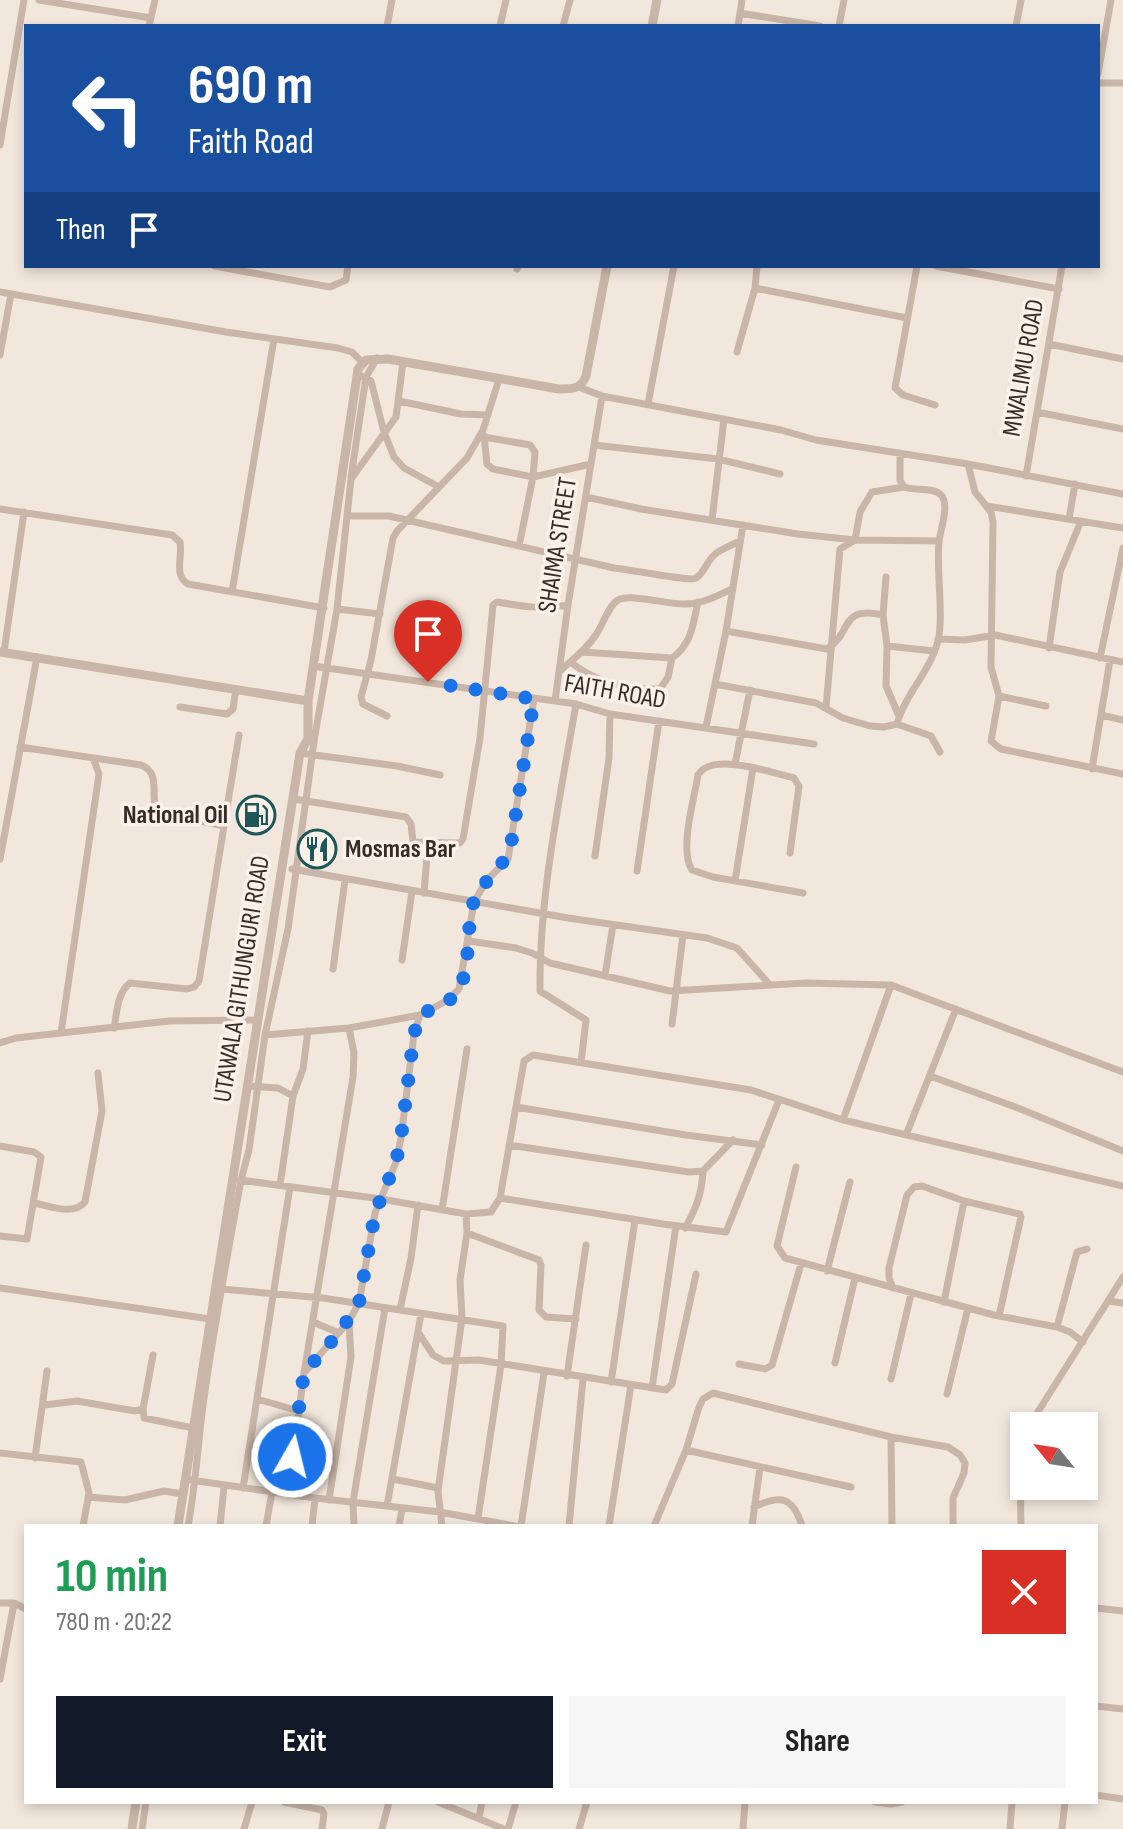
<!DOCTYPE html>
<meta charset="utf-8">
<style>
body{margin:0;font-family:"Sofia Sans Condensed",sans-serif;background:#f6f6f6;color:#222;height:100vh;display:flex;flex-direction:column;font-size:30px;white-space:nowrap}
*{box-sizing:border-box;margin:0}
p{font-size:26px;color:#767676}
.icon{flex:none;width:44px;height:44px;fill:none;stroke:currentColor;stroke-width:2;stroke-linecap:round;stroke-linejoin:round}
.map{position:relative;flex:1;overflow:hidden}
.sheet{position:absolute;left:24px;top:1524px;width:1074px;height:280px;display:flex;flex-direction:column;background:#fff;border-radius:0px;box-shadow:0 4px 12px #0003}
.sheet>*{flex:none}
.top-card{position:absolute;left:24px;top:24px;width:1076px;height:244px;border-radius:0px;box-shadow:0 4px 12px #0003;background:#1a4fa0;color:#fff;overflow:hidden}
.needle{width:52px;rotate:300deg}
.buttons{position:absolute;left:1010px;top:1412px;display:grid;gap:16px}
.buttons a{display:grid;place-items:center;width:88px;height:88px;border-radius:0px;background:#fff;box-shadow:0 4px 12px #0003;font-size:40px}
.pin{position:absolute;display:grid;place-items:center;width:68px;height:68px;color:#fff;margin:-82px -34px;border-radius:50% 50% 50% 0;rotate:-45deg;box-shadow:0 0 8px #0007}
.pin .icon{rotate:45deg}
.me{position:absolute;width:88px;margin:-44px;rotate:8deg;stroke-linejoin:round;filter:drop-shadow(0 0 6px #0008)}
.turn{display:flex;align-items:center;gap:28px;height:168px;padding:0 32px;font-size:36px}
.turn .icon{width:104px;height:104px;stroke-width:2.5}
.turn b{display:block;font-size:56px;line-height:68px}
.then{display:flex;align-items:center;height:76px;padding:0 32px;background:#0003;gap:16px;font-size:30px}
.round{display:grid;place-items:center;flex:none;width:84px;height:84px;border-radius:0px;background:#f6f6f6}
.summary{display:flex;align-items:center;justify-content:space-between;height:136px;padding:0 32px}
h1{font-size:48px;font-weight:700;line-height:60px;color:#1e9e55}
.cta{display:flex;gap:16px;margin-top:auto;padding:16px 32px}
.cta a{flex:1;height:92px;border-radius:0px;background:#111827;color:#fff;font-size:32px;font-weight:700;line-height:92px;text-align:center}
.cta a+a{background:#f6f6f6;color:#222}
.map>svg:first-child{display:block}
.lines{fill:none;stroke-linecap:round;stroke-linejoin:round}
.minor{stroke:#cab6a8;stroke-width:7}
.tertiary{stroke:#cab6a8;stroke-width:9}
.route{stroke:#1a73e8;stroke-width:14;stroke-dasharray:0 25.2}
.labels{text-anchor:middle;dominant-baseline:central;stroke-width:7;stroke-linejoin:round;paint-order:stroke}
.street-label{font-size:26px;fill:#372c28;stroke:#faf1e9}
.poi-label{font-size:26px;font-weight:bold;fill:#372c28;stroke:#faf1e9;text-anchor:end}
</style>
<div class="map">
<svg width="1123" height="1829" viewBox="0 0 1123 1829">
<rect width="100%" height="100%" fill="#f2e7dc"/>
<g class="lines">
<path class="minor" d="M39,0L151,18
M740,13L820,26
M149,26L155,0
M387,26L392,0
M500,26L506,0
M563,26L570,0
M738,26L742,0
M839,26L844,0
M1016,26L1021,0
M1098,74L1111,0
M1098,83H1123
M0,145L24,0
M214,266L330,287L346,280L348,266
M917,266L895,388L903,395L935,405
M936,266L1059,289
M517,269L518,266
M755,288L907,318
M0,292L226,332L338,348L352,352L362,362
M1049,344L1123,359
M737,352L755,288L757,266
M0,355L11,294
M357,374L371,381L384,432L394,457L404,468L439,487
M579,387L602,396L781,430L816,440L968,464L1123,494
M399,401L461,414L488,415
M648,404L674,266
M1037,412L1123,429
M484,436L487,464L493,469L533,477L591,464
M484,437L530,445L535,452L533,477L519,546
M594,445L718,459L780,474
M968,464L975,492L991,512L993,522L991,667L999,696L991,741L1001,749L1123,774
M1026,476L1062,266
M351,477L366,377L377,358
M586,497L641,509L798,534L855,540L939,541
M987,506L1123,528
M0,509L172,535L180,542C183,557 173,575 188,584L324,608
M347,516H389L614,568C628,569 690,582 696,578C704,573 706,564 712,557C719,549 730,546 740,541
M1069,519L1075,484
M712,520L724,419
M886,577L883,615L887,646L886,686L899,716
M232,592L274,339
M337,609L380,614
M726,631L827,649C853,633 839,605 883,615
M938,639L965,640L995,635L1123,662
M887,646L934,651
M1049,648L1060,572L1081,521
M4,652L24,512
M582,652L672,658C692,644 693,624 698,602
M1100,658L1123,548
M570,662C599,684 624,689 660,689L668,677L672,658
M313,666L576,704L610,714L814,744
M560,671C572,660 586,650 595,636C603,626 607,607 618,600C630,593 669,605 685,604C702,604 717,596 732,589
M715,684L816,703L843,718L870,726L884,727L897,724L931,736L940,752
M999,696L1046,706
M555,701L568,605L602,396
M576,704C560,798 539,895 540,991L586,1020L581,1063
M180,707L227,714L233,709L236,689
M826,707L840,549L855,540L860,512L872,492L904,487
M1101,715L1123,720
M387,716L363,704L361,697L371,660L393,538L397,531L467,458L483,430L499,379
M897,724C905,694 930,672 938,641C944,616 936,570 939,542C940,530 951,503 940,494C932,487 914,491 904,487L900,480V453
M706,727L726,631L743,525
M20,747L141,765C163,774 148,797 158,812L224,826L239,735
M300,753L397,766L440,775
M735,764L750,690
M1092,769L1110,660
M294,799L406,817L411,824L413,842L460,843L463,839L480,738L493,605L497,602C520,606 544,610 568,605
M790,853L799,786L794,778C772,773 712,751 698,775C694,799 679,851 692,870L713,877L803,893
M595,856L609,758L610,714
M0,859L37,657
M292,869L568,918L707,938L737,948L770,985
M637,871L659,721
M735,881L753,768
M424,893L428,843
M469,941L516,948L532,953L550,963L670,991L806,983L891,985L1123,1072
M402,960L412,891
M333,969L345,880
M605,975L613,925
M672,1024L683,935
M114,1028C117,1013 117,993 130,983L187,989L194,987L199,981L224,826
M61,1033L99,774L93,758
M265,1035L349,1028L420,1015
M0,1043L16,1038L169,1021L258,1020
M930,1076L1018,1108L1123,1151
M247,1086L278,1088L293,1096L280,1185
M293,1096L303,1069L308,1031
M516,1107L686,1135L762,1145
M843,1120L891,985
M906,1135L956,1009
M509,1145L689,1172L703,1171
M0,1146L34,1152L41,1157L27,1239L0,1236
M796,1167L777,1246L785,1258L994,1315L1057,1327L1070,1332L1083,1342
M240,1180L381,1199L466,1214L491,1212L500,1198L524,1061L533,1055L751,1090L843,1120L1123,1186
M500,1198L663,1224L726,1232L779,1100
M34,1203C51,1206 73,1216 85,1202L102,1111L98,1073
M442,1210L467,1049
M685,1228C696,1209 702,1193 703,1171L733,1140
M467,1233L539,1260L541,1265L539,1310L546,1317L576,1319
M827,1271L850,1182
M0,1288L210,1319
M893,1288L889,1278V1268L907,1195L914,1187L922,1186L964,1201L1020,1214L1021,1217L999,1316
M221,1289L323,1298L503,1326L501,1365L478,1518
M1108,1301L1123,1303
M944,1302L964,1201
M400,1310L411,1258L418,1205
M313,1322L339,1333
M1057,1327L1077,1252L1087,1249
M418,1332L433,1355L444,1361L479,1360L666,1390L672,1384L696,1274
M835,1363L855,1278
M739,1364L765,1369L772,1365L801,1264
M304,1373L349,1321L359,1303L375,1213L396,1162L401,1138L414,1034L420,1015L448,1000L459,989L474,902L487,880L508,859L534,699
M567,1376L586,1245
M891,1379L911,1294
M611,1382L635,1220
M652,1388L676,1226
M947,1394L968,1308
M257,1399L299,1411
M44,1405L77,1401L135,1411L143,1409L144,1418L193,1428
M143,1409L153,1355
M1029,1426L1123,1277
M891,1437L892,1526
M686,1450L851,1487
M0,1453L81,1462L89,1493L83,1526
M35,1458L47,1371
M393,1479L438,1488
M191,1480L315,1498L440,1512L515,1526
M243,1488L290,1187
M288,1495L304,1373L353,1077L354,1053L349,1028
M88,1497L125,1500L164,1491L183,1494
M329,1500L351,1357L349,1321
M387,1506L421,1314
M754,1507C781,1494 793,1497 802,1526
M188,1526C196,1484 198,1441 204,1398C214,1326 228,1253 241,1180L249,1150L265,1035L288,929L315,735L337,609L351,479L396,417L403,362
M220,1526L224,1487
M266,1526L272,1492
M312,1526L315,1498
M354,1526L353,1502L385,1308
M399,1526L402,1509
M442,1526L438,1491L462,1318L460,1280L467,1233L466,1214
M521,1526L544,1373
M569,1526L583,1379
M609,1526L631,1385
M654,1526L686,1450L699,1407L703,1399L713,1393L891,1437L948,1447L960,1455L965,1463L964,1473L953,1498V1526
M752,1526L760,1467
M1021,1526L1020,1467L1024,1438
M0,1603H14L26,1609
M1096,1608L1123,1611
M0,1679L14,1603
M1096,1706L1123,1709
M1096,1795L1123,1799
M284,1802L322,1810L324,1814L322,1829
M438,1802L504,1829
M875,1802L891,1804L902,1802
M479,1818L482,1802
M142,1829L146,1802
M244,1829L252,1802
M382,1829L389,1802
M508,1829L516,1802
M579,1829L587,1802
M743,1829L745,1802
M1010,1829L1012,1802
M1062,1829L1065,1802"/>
<path class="tertiary" d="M652,26L657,0
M0,652L308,701
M178,1526L300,753L308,739V701L358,369L366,360L388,359L559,389C573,389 581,389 586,376L607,266
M132,1829L136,1802"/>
</g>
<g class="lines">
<path class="route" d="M292,1457L304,1373L339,1333L359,1303L375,1213L396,1162L401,1138L414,1034L420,1015C431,1009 444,1005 453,997C473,979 465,925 474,901C483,879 505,868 511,845L534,699L428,682"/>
</g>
<defs>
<g id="fuel-ring" transform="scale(2)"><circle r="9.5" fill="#faf1e9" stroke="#1e5758" stroke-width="1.5"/><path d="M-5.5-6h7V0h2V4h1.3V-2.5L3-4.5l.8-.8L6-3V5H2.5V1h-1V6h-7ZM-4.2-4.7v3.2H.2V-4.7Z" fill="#1e5758"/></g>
<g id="restaurant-ring" transform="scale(2)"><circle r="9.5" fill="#faf1e9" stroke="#1e5758" stroke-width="1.5"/><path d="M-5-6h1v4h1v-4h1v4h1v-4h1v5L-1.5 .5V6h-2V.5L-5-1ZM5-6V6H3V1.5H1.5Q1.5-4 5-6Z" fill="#1e5758"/></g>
</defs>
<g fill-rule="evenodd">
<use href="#fuel-ring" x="256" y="815"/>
<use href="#restaurant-ring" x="317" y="849"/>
</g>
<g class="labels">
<g class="street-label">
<text transform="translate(1024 368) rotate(-80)">MWALIMU ROAD</text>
<text transform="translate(558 545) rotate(-81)">SHAIMA STREET</text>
<text transform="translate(615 692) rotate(10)">FAITH ROAD</text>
<text transform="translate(242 979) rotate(-81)">UTAWALA GITHUNGURI ROAD</text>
</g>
<g class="poi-label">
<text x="228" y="815">National Oil</text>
<text x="345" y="849" text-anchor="start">Mosmas Bar</text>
</g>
</g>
</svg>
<div class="buttons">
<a><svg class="needle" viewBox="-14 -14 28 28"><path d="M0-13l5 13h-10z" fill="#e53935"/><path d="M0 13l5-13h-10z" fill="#767676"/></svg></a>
</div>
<div class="pin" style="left:428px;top:682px;background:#d93025"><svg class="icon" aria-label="arrive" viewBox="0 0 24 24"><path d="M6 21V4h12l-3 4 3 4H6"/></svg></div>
<svg class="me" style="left:292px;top:1457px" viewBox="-20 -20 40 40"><circle r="17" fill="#1a73e8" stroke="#fff" stroke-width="3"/><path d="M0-11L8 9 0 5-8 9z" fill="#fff"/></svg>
<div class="top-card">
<div class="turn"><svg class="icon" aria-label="left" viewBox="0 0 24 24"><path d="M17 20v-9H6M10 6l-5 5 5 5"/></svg><div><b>690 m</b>Faith Road</div></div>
<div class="then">Then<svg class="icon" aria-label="arrive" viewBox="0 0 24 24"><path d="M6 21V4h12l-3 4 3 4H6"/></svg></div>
</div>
<section class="sheet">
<div class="summary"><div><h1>10 min</h1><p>780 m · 20:22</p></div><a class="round" style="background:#d93025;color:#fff"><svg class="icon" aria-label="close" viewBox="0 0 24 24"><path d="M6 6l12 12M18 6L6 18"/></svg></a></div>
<div class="cta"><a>Exit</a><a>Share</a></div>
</section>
</div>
